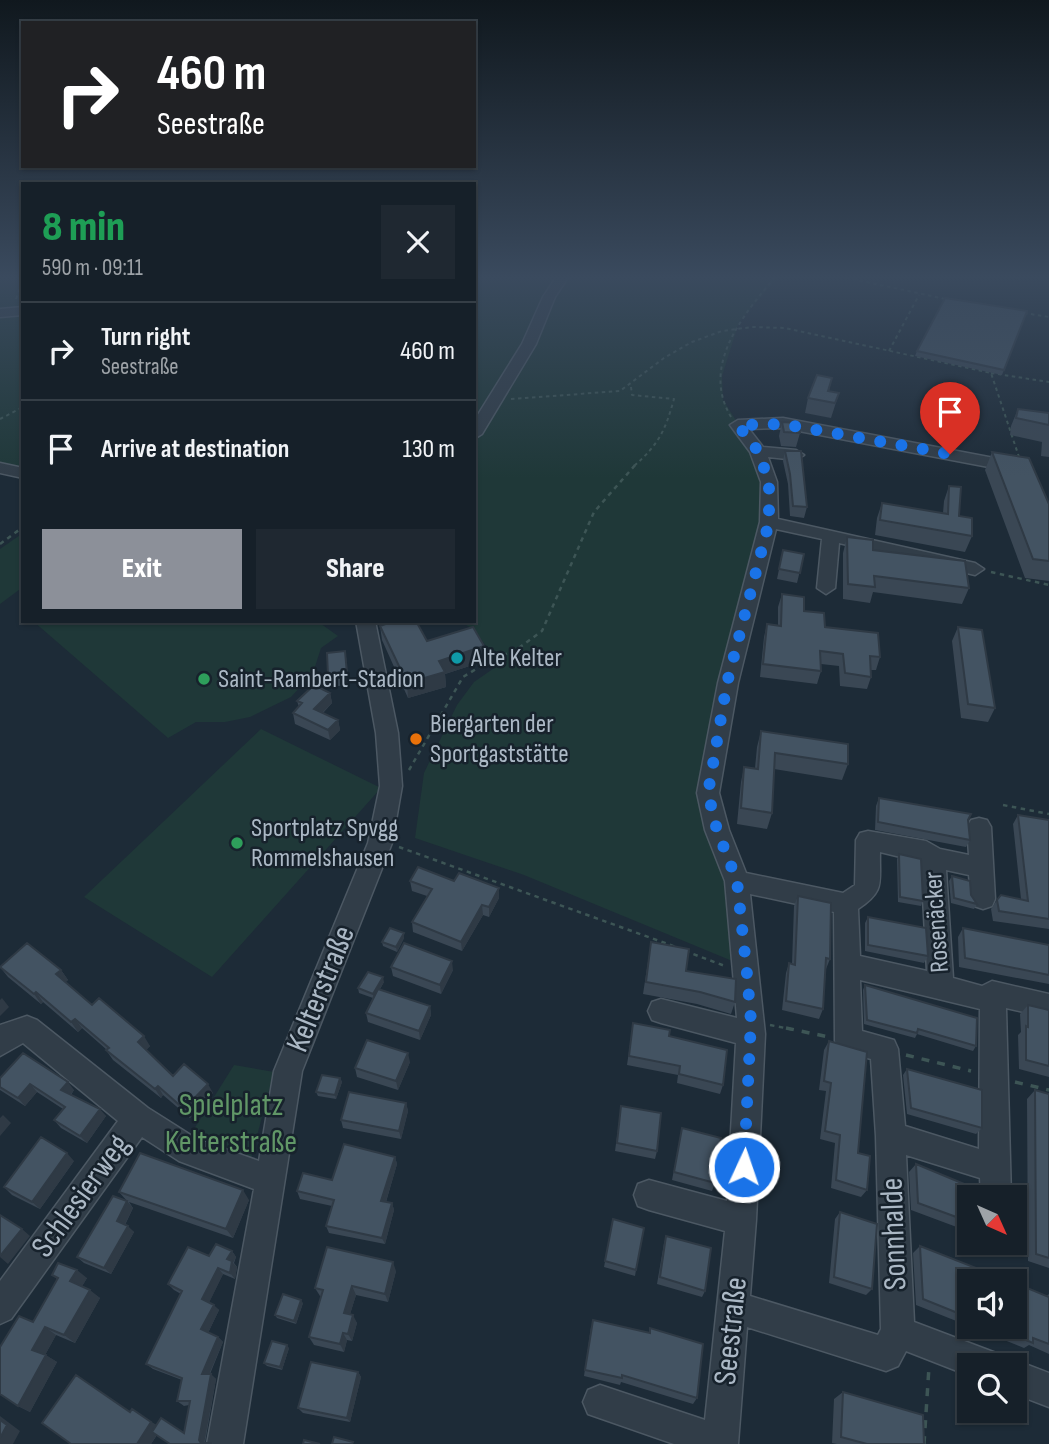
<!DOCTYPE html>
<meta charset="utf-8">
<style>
body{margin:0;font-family:"Sofia Sans Condensed",sans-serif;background:#1f2831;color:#f1f3f6;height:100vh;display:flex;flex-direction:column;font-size:26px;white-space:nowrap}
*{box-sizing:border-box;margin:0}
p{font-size:23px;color:#9ea3a8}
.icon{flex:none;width:38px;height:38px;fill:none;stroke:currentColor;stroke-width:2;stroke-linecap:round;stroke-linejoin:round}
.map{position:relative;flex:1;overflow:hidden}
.details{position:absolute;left:21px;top:182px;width:455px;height:441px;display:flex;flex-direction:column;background:#162029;border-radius:0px;box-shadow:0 2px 5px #0004,0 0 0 2px #353e46}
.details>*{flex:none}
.guide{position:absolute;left:21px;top:21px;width:455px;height:147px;border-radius:0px;box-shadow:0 2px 5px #0004,0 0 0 2px #353e46;background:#202124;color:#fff;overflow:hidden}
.needle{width:46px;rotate:135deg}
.fabs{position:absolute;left:957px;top:1185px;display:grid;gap:14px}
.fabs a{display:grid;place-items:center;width:70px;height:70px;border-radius:0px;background:#162029;box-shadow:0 2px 5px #0004,0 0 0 2px #353e46;font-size:35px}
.pin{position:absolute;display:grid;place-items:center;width:60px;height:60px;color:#fff;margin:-72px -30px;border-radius:50% 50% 50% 0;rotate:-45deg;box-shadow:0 0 7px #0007}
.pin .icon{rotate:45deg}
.me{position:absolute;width:77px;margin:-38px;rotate:3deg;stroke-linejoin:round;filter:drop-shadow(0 0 5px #0008)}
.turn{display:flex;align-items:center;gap:24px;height:147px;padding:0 21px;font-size:32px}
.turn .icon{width:91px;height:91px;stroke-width:2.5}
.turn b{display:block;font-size:49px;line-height:60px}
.round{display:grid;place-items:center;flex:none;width:74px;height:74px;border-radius:0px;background:#1f2831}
.summary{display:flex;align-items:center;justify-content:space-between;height:119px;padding:0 21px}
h1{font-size:42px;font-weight:800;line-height:52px;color:#1e9e55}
.action{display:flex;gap:14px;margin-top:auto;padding:14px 21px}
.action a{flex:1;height:80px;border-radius:0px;background:#8c9099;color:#fff;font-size:28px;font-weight:800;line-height:80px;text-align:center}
.action a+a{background:#1f2831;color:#f1f3f6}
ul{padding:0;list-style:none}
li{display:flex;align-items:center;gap:21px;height:98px;padding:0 21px;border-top:2px solid #353e46}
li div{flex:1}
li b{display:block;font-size:26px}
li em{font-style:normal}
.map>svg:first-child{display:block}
.green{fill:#1f3838}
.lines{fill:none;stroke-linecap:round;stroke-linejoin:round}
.minor-casing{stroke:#4c5863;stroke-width:3}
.path-far2{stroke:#3d5555;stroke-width:2;stroke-dasharray:3.5 3.5;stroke-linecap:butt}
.path-far1{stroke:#3d5555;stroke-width:2.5;stroke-dasharray:4.5 4.5;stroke-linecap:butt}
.path{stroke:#3d5555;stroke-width:3.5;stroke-dasharray:8 8;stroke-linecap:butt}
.minor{fill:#313d48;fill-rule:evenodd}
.wall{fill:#3a4754}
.shaded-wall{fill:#2f3a45}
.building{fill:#435362;stroke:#2f3a45;stroke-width:2}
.route{stroke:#1a73e8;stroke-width:12;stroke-dasharray:0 21.6}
.culture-dot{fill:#0f9aa8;stroke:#17222c;stroke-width:2.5}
.leisure-dot{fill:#2e9e5b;stroke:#17222c;stroke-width:2.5}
.food-dot{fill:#e8710a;stroke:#17222c;stroke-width:2.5}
.labels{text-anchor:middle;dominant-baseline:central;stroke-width:5;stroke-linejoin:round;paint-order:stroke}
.poi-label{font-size:26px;fill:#abb8c5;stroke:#17222c;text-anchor:start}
.street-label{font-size:26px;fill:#abb8c5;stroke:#17222c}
.near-street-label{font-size:32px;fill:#abb8c5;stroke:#17222c}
.near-park-label{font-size:32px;fill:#619767;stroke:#17222c}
</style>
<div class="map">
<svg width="1049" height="1444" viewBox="0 0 1049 1444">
<rect width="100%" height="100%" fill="#1d2b37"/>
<path class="green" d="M0,276H23V309L0,311Z
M474,276H779L739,322L722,376L723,400L737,422L731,423C759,463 762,475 763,523L702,792L729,880L742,965L524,875L415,838L424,773L457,705L474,682L500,664L472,628L458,621H474Z
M23,312V470L0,465V315Z
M23,533V587L0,604V549Z
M33,621H317L338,636L321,648L313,673L291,697L250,717L225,722H196L168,738Z
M261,729L381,788L212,977L84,897Z
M234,1065L274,1072L250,1162L189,1137Z"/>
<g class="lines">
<g class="minor-casing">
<path id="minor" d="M557,276H569L555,297L536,344L482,434L474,439V421L522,344L543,297Z
M23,307V315L0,317V309Z
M783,418L1015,462L1023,467L1015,472L783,428L749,429L763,447L796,450L804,455L796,460L768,457L777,482L778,519L975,563L984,569L975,575L839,543L835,588L826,594L817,588L822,539L776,529L738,683L719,793L729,830L746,873L843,893L855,885L856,840L860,833L868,831L926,841L940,849L969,855L967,827L971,820L979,818L987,820L991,827L995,899L992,906L983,909L974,906L971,899L969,875L946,870L953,978L982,986L992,981L1049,994V1018L1006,1008L1011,1197H981L980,1178L906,1155L914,1322L996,1353L1001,1365H970V1376L906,1351L898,1366L886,1371L747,1327L738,1444H674L588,1414L583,1402L588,1390L600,1385L705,1420L725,1231L649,1210L638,1206L634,1195L638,1184L649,1180L727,1201L736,1043L661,1023L652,1020L648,1011L652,1002L661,999L737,1018L725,881L705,830L697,793L718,683L760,522L761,482L750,452L730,425L738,420ZM880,852L921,862L927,971L860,956L858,909C886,890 879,883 880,852ZM750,894L834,912L835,1041L839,1050L871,1059L876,1136L881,1329L878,1335L750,1296L756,1220L765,1034ZM860,980L980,1009L979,1149L905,1126L898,1049L894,1040L862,1031Z
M0,463L23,468V478L0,473Z
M356,621H375L398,733L402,786L392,843L302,1071L243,1444H207L254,1189L179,1161L142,1137L11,1319L0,1324V1281L118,1121L23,1043L0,1056V1025L27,1016L37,1020L148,1108L197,1139L259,1161L274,1071L368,843L380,786L376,733Z
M1015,1360L1049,1373V1407L1015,1394V1365H1003Z"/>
</g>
<path class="path-far2" d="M839,276L945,299
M16,299L23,280
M1024,313L1049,317
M889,351L919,295
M991,373L1049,382
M631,387L632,395L674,399C665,431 659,444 634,466
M511,399L620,391L664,358L692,342L722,331L752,327L785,328L991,373L1019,457
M731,417C700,365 744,314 776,276
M0,419L23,407"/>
<path class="path-far1" d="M0,544L23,527
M991,572L1049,585
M409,770L463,677L491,660L516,650L542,631L594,512L636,464
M1003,805L1049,814
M399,847L676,947
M685,951L725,966
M770,1025L795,1030"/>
<path class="path" d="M786,1028L829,1037
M906,1055L971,1071
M1015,1082L1049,1090
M924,1444L929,1367"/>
<use href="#minor" class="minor"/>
</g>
<path class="wall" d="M1027,311L1002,375L915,356L917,351Z
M832,378L829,391L839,393L831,418L805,413L808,398Z
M1018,409L1049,413V457L1041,456L1042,442L1010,435L1011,426Z
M782,422L800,433L796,447L781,446L779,436Z
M785,451L807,507L804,518L790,516L788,484L783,461Z
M992,452L1049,504V581L1025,578L985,470Z
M949,486L959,516L972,536L965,552L875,535L877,518L882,503L943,513L944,501Z
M847,537L873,550L969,588L962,604L873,592L870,603L843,599V553Z
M783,550L804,554L797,583L777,579Z
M782,594L825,627L880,657L876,670H871V677L867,689L840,686L839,666L821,664V671L817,684L760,677L764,637L767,624L778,625V607Z
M380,626L427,641L484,646L485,661L445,674L446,687L408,698L382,640Z
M958,627L995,708L988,722L961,718L952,641Z
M345,651L348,685L330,687L328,676Z
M330,693L332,703L323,713L338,720L340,730L330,740L295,724L293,713L299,707L297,701Z
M761,731L848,764L842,780L774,769L772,813L767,829L737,824L741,782L744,767L755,768L757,747Z
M879,798L968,820L970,840L966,847L875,830L876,806Z
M1018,815L1049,820V929L993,921L991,909L997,900L1021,899L1013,824Z
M899,854L923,901L921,906L898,902L897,859Z
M952,876L971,895L977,904L974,909L951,903L949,881Z
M410,881L499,898L489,917L483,915L462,951L413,932L412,922L427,896L412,891Z
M798,896L830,959L826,969L823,1009L819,1019L782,1010L786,973L789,963L792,964L794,906Z
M868,917L928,956L924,963L865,951V923Z
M963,928L1049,945V984L959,967L958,937Z
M404,938L397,952L383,946L382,942Z
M649,955L735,1002L731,1014L697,1004L643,994Z
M0,967L61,970L68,980L65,982L92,1005L150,1046L146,1050L173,1076L213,1093L190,1118L163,1095L161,1098L113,1060L106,1050H107L82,1028L78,1032L43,1002L41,1004L8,977Z
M391,967L453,970L441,994L393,976Z
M384,982L380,989L430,1006L431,1015L420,1040L368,1022L366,1013L373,998L359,993L358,988Z
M865,985L976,1046L973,1051L917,1034L915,1038L864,1024L863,990Z
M1028,1005L1049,1010V1077L1019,1069L1018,1035L1021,1032L1020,1014Z
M633,1023L669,1036L723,1085L720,1094L677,1083L678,1075L627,1065Z
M829,1041L867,1190L861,1197L831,1188L835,1143L820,1139L826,1091L819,1090L824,1050Z
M410,1062L398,1090L357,1077L355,1068Z
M907,1069L982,1128L976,1134L907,1114L903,1075Z
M0,1078L74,1090L71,1095L106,1116L87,1143L61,1128L54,1120L63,1109L37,1092L25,1106L0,1090Z
M340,1078L342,1082L336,1099L318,1096L316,1092Z
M1035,1090L1049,1094V1268L1028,1261L1027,1099Z
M406,1103L408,1111L401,1139L343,1128L341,1120Z
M620,1114L657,1151L655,1159L615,1151Z
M682,1128L715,1183L712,1191L672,1180Z
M395,1157L397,1164L386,1202L392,1203L394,1210L385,1244L329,1233L326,1226L332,1206L300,1199L297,1191Z
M74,1161L40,1209L12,1195L4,1187Z
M916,1164L970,1197V1232L911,1210L909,1172Z
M119,1192L249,1200L233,1238L129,1202L133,1208L125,1225L134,1232L111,1274L84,1263L77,1257L127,1201Z
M840,1212L872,1289L866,1295L829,1283L835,1219Z
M613,1219L636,1270L635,1276L604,1267Z
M666,1236L705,1291L702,1297L657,1284L664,1243Z
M920,1246L970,1281V1326H1015L1049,1294V1354L1029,1345L1024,1348L916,1305L913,1253Z
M232,1251L236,1257L234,1263L237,1267L235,1279L223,1274L209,1302L219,1310L208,1333L218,1337L223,1342L210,1374L216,1379L205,1443H211L213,1444H170L157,1435L151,1444L130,1412L156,1425L184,1433L189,1405L184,1406L177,1401L182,1380L153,1369L146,1364L181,1294L174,1290L168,1284L209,1256Z
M396,1271L388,1302L356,1295L350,1314L357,1323L352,1341L347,1340L344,1352L314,1345L309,1337L321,1297L320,1296L315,1288Z
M52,1275L87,1278L82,1286L100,1298L75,1343L56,1335L45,1355L57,1362L30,1412L18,1406L33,1322L57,1279Z
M303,1303L296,1324L277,1318L275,1315Z
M591,1327L649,1333L650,1328L697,1398L693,1404L621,1382L620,1385L584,1376Z
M289,1348L282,1370L267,1366L264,1363Z
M358,1372L361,1377L350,1422L303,1413L298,1408Z
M843,1392L924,1444H837L832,1443L834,1399Z"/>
<path class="shaded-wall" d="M484,646L485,661L445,674L446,687L408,698L407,683L439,661Z
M345,651L347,662L348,685L347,674Z
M330,693L332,703L316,719L314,709Z
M338,720L340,730L330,740L328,730Z
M499,888V898L489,917V907Z
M482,905L483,915L462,951L461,942Z
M404,933V938L397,952L396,947Z
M452,961L453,970L441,994L440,985Z
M61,970L68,980L63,985L56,974Z
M383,977L384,982L374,999L373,994Z
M36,992L43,1002L41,1004L34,994Z
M2,998L9,1007L0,1016V1000Z
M430,1006L431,1015L420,1040L419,1031Z
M75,1019L82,1028L78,1032L71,1022Z
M144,1036L150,1046L144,1052L138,1042Z
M408,1053L410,1062L398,1090L396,1081Z
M340,1078L342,1082L336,1099L335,1095Z
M68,1082L74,1090L68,1098L61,1090Z
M30,1084L37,1092L25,1106L18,1098Z
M208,1084L213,1093L190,1118L184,1109Z
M158,1086L163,1095L161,1098L155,1089Z
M406,1103L408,1111L401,1139L399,1131Z
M100,1109L106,1116L87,1143L80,1136Z
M3,1115L11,1123L0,1136V1118Z
M67,1153L74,1161L40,1209L32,1202Z
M395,1157L397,1164L384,1208L381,1201Z
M243,1190L249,1200L233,1238L226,1229Z
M127,1201L133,1208L123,1228L117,1221Z
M392,1203L394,1210L385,1244L382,1238Z
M128,1226L134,1232L111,1274L104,1268Z
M22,1229L30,1236L8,1264L0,1257Z
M232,1251L236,1257L233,1263L237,1267L235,1279L230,1273L227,1259Z
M393,1262L396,1271L388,1302L385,1294Z
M218,1268L223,1274L208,1305L202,1299Z
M77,1270L87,1278L80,1290L70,1281Z
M352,1286L356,1295L348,1321L344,1313Z
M90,1290L100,1298L75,1343L64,1335Z
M301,1300L303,1303L296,1324L294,1321Z
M214,1305L219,1310L207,1335L201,1329Z
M353,1315L357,1323L352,1341L348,1334Z
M45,1327L56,1335L44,1357L32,1350Z
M343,1333L347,1340L344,1352L340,1344Z
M218,1337L223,1342L207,1379L202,1374Z
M287,1345L289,1348L282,1370L280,1367Z
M46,1355L57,1362L30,1412L18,1406Z
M358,1372L361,1377L350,1422L347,1418Z
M211,1374L216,1379L204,1444H203L199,1440Z
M132,1409L161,1428L151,1444H137Z
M0,1416L20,1431L13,1444H0Z"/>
<path class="building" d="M945,298L1027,311L1004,370L917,351Z
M817,375L832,378L828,391L839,393L835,403L808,398Z
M1018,409L1049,413V425L1016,418Z
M782,422L798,423L800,433L784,432Z
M785,451H801L807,507L793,506L790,474Z
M992,452L1029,458L1049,504V561L1033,559Z
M949,486L961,487L959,516L972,518V536L880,520L882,503L948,514Z
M847,537L873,540V550L965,561L969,588L874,576L875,587L848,584Z
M783,550L804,554L800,573L779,569Z
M782,594L804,597V611L824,613L825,627L878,633L880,657L870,656L871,677L845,673L843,654L820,651L821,671L763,664L767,624L781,626Z
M394,621H416L427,641L473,627L484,646L439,661L445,672L407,683L380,626Z
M958,627L982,630L995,708L968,704Z
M345,651L347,674L328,676L327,653Z
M314,685L330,693L314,709L338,720L328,730L293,713L302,703L297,701Z
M761,731L848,744V764L775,753L772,813L741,808L744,767L758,769Z
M879,798L971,814L968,820L970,840L878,822Z
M1018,815L1049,820V919L999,911L997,900L1001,895L1028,901Z
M899,854L921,859L923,901L900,897Z
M418,867L454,881L459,873L499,888L489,907L482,905L461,942L412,922L432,889L410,881Z
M952,876L970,881L971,895L977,904L954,898Z
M798,896L831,903L830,959L826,958L823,1009L786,1001L789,963L795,965Z
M868,917L926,928L928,956L868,945Z
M390,928L404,933L396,947L382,942Z
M963,928L1049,945V975L965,958Z
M651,942L689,949L686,971L736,979L735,1002L700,992L646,982Z
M27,943L61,970L56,974L92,1005L99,998L144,1036L138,1042L173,1076L184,1064L208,1084L184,1109L158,1086L155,1089L106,1050L109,1048L75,1019L71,1022L36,992L34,994L0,967Z
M404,943L452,961L440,985L391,967Z
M368,972L383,977L373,994L358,988Z
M865,985L977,1018L976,1046L918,1029L917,1033L867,1020Z
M378,989L430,1006L419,1031L366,1013Z
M1028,1005L1049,1010V1066L1026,1060V1026L1028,1027Z
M633,1023L670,1030L669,1036L727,1050L723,1085L679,1074L680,1066L629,1056Z
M367,1040L408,1053L396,1081L355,1068Z
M829,1041L867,1052L858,1153L870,1156L867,1190L836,1180L840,1135L825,1131L831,1083L824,1081Z
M23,1053L68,1082L61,1090L100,1109L80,1136L54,1120L65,1107L30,1084L18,1098L0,1087V1078Z
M907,1069L982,1090V1128L911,1108Z
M322,1075L340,1078L335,1095L316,1092Z
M1035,1090L1049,1094V1258L1036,1254Z
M349,1092L406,1103L399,1131L341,1120Z
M621,1106L661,1113L657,1151L617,1143Z
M682,1128L721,1138L715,1183L674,1172Z
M41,1137L67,1153L32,1202L4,1187Z
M344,1144L395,1157L381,1201L392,1203L382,1238L326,1226L334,1200L297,1191L303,1173L332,1180Z
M140,1153L243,1190L226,1229L119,1192Z
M916,1164L993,1196V1197H970V1222L918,1203Z
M113,1196L127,1201L117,1221L128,1226L104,1268L77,1257Z
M840,1212L877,1224L872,1289L834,1277Z
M0,1215L22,1229L0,1256Z
M613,1219L644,1228L636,1270L605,1261Z
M666,1236L711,1248L705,1291L660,1277Z
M216,1244L232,1251L227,1259L232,1261L230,1273L218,1268L202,1299L214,1305L201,1329L218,1337L202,1374H211L199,1440L201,1443H211V1444H170L152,1432L161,1418L184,1433L190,1401H177L182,1378L146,1364L182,1291L168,1284L188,1247L209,1256Z
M920,1246L1009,1281H970V1318L923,1299Z
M327,1247L393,1262L385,1294L352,1286L344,1313L353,1315L348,1334L343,1333L340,1344L309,1337L323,1290L315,1288Z
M58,1263L77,1270L70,1281L90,1290L64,1335L45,1327L32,1350L46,1355L18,1406L0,1394V1347L19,1316L33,1322L58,1278L52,1275Z
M1015,1283L1049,1297V1344L1033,1338V1343L992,1326H1015Z
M283,1294L301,1300L294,1321L275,1315Z
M593,1320L650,1333V1328L703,1344L697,1398L622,1375V1378L585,1370Z
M272,1341L287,1345L280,1367L264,1363Z
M311,1362L358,1372L347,1418L298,1408Z
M76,1375L130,1412L132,1409L151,1422L137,1444H71L42,1423Z
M843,1392L923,1415L924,1444H867L841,1437Z
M0,1420L7,1425L0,1438Z
M334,1437L353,1442L352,1444H332Z
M304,1440L320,1444H303Z"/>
<linearGradient id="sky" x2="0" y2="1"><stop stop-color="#10181e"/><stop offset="0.58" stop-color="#3a4a5e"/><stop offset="1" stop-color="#3a4a5e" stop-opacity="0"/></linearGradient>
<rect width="1049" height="478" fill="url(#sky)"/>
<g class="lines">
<path class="route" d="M744,1167L751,1021L747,974L737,881L717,830L708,793L727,683L769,522V482L758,451L738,425L783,424L950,454"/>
</g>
<circle class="culture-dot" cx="457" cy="658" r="7"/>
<g class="leisure-dot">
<circle cx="204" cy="679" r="7"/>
<circle cx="237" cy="843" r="7"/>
</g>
<circle class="food-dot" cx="416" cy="739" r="7"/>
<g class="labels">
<g class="poi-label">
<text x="471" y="658">Alte Kelter</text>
<text x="218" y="679">Saint-Rambert-Stadion</text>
<text x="430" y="724">Biergarten der<tspan x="430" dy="30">Sportgaststätte</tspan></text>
<text x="251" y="828">Sportplatz Spvgg<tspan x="251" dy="30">Rommelshausen</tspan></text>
</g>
<g class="street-label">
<text transform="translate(937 922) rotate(-94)">Rosenäcker</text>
</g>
<g class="near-street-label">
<text transform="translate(321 989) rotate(-68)">Kelterstraße</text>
<text transform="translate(81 1196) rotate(-54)">Schlesierweg</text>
<text transform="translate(894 1234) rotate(-92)">Sonnhalde</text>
<text transform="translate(731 1331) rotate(-84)">Seestraße</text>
</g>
<g class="near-park-label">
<text x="231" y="1105">Spielplatz<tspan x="231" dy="37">Kelterstraße</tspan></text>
</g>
</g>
</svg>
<div class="fabs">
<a><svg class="needle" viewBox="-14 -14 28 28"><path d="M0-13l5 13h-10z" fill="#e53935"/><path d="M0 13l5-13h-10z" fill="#9ea3a8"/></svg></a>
<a><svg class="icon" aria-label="sound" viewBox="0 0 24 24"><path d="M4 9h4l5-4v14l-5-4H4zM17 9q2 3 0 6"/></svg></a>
<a><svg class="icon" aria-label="search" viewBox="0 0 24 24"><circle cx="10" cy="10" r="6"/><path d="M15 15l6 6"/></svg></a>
</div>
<div class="pin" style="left:950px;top:454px;background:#d93025"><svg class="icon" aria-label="arrive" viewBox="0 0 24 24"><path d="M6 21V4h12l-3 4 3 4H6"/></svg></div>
<svg class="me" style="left:744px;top:1167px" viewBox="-20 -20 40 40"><circle r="17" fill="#1a73e8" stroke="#fff" stroke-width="3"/><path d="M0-11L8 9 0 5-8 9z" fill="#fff"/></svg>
<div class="guide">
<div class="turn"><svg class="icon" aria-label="right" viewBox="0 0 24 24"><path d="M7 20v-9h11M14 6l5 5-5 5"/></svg><div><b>460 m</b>Seestraße</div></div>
</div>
<section class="details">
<div class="summary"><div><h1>8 min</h1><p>590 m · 09:11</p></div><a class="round"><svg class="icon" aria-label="close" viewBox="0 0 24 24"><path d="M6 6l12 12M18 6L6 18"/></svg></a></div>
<ul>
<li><svg class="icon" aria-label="right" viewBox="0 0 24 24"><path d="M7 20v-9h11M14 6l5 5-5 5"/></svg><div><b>Turn right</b><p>Seestraße</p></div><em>460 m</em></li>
<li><svg class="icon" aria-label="arrive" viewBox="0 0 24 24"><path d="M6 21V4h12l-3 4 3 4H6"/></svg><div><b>Arrive at destination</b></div><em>130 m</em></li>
</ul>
<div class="action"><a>Exit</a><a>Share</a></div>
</section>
</div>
